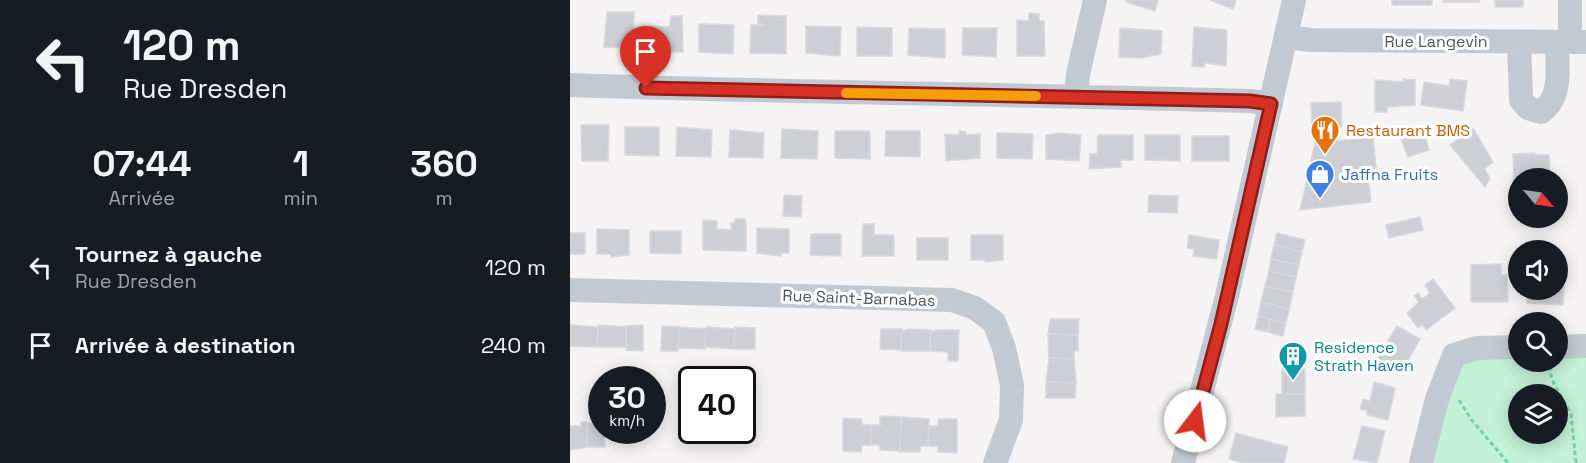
<!DOCTYPE html>
<html lang="fr">
<meta charset="utf-8">
<style>
body{margin:0;font-family:"Space Grotesk",sans-serif;background:#242831;color:#f1f3f6;height:100vh;display:flex;flex-direction:column;font-size:22px;white-space:nowrap}
*{box-sizing:border-box;margin:0}
p{font-size:20px;color:#9ea1a6}
.icon{flex:none;width:33px;height:33px;fill:none;stroke:currentColor;stroke-width:2;stroke-linecap:round;stroke-linejoin:round}
.map{position:relative;flex:1;overflow:hidden}
.drawer{display:flex;flex-direction:column;background:#171b24;width:570px}
.drawer>*{flex:none}
.banner{background:#171b24;color:#f1f3f6;overflow:hidden}
.needle{width:39px;rotate:119deg}
.fabs{position:absolute;left:938px;top:168px;display:grid;gap:12px}
.fabs a{display:grid;place-items:center;width:60px;height:60px;border-radius:50%;background:#171b24;box-shadow:0 3px 15px #0003;font-size:30px}
.speed{position:absolute;left:18px;top:366px;display:flex;gap:12px;font-size:30px;font-weight:700;text-align:center}
.speed>*{display:grid;place-content:center;width:78px;height:78px;border-radius:50%;background:#171b24;box-shadow:0 3px 15px #0003;line-height:1}
.speed small{font-size:15px;font-weight:400}
.speed .limit{border:3px solid #111;border-radius:9px;background:#fff;color:#111}
.pin{position:absolute;display:grid;place-items:center;width:51px;height:51px;color:#fff;margin:-62px -26px;border-radius:50% 50% 50% 0;rotate:-45deg;box-shadow:0 0 6px #0007}
.pin .icon{rotate:45deg}
.me{position:absolute;width:66px;margin:-33px;rotate:15deg;stroke-linejoin:round;filter:drop-shadow(0 0 4px #0008)}
.turn{display:flex;align-items:center;gap:21px;height:126px;padding:0 24px;font-size:27px}
.turn .icon{width:78px;height:78px;stroke-width:2.5}
.turn b{display:block;font-size:42px;line-height:51px}
.eta{display:flex;justify-content:space-evenly;align-items:center;height:102px;text-align:center}
.eta b{font-size:36px;font-weight:800;line-height:42px}
ul{padding:0;list-style:none}
li{display:flex;align-items:center;gap:18px;height:78px;padding:0 24px}
li div{flex:1}
li b{display:block;font-size:22px}
li em{font-style:normal}
main{display:flex;flex:1;min-height:0}
.map>svg:first-child{display:block}
.green{fill:#c3f1d5;fill-rule:evenodd}
.building{fill:#cdcfd5;stroke:#d7d9de;stroke-width:1.5}
.lines{fill:none;stroke-linecap:round;stroke-linejoin:round}
.path{stroke:#7ad0a6;stroke-width:3;stroke-dasharray:4.5 3;stroke-linecap:butt}
.minor{stroke:#c1cad2;stroke-width:24}
.route-casing{stroke:#8d1f18;stroke-width:15}
.route{stroke:#d93025;stroke-width:10}
.slow{stroke:#f59e0b;stroke-width:10}
.labels{text-anchor:middle;dominant-baseline:central;stroke-width:6;stroke-linejoin:round;paint-order:stroke}
.street-label{font-size:16px;fill:#4a5661;stroke:#fff}
.food-label{font-size:16px;fill:#c56008;stroke:#fff;text-anchor:start}
.shop-label{font-size:16px;fill:#366cbe;stroke:#fff;text-anchor:start}
.culture-label{font-size:16px;fill:#0d838f;stroke:#fff;text-anchor:start}
</style>
<main>
<section class="drawer">
<div class="banner">
<div class="turn"><svg class="icon" aria-label="left" viewBox="0 0 24 24"><path d="M17 20v-9H6M10 6l-5 5 5 5"/></svg><div><b>120 m</b>Rue Dresden</div></div>
</div>
<div class="eta">
<div><b>07:44</b><p>Arrivée</p></div>
<div><b>1</b><p>min</p></div>
<div><b>360</b><p>m</p></div>
</div>
<ul>
<li><svg class="icon" aria-label="left" viewBox="0 0 24 24"><path d="M17 20v-9H6M10 6l-5 5 5 5"/></svg><div><b>Tournez à gauche</b><p>Rue Dresden</p></div><em>120 m</em></li>
<li><svg class="icon" aria-label="arrive" viewBox="0 0 24 24"><path d="M6 21V4h12l-3 4 3 4H6"/></svg><div><b>Arrivée à destination</b></div><em>240 m</em></li>
</ul>
</section>
<div class="map">
<svg width="1016" height="463" viewBox="0 0 1016 463">
<rect width="100%" height="100%" fill="#f5f3f3"/>
<path class="green" d="M948,354V362H987V354H1016V463H859L876,391L893,362ZM948,394H987V434H948Z"/>
<path class="building" d="M557,0H588L585,11L556,2Z
M640,0H666L663,9Z
M822,0H862V5H822Z
M873,0H909V2H873Z
M925,0H953V7H925Z
M37,12H64L63,48L34,47Z
M459,13L469,14V21H474L475,56H447V20L459,21Z
M188,15L216,16V54L180,53L181,25H195L188,24Z
M101,16H112L113,52L79,51L80,26L97,27L100,25Z
M129,24L164,25L163,54L129,52Z
M236,26L271,27L270,56L236,53Z
M287,27L322,28V56H287Z
M624,27L657,30L656,66L635,63L634,67L622,66Z
M339,28L375,29V58L338,55Z
M393,28H427L426,57L392,55Z
M550,28L592,31L591,54L572,58L549,57Z
M833,79L845,80V105L817,107V112H805V80L834,82Z
M880,79L897,81L893,111L851,105L854,82L879,86Z
M771,102L772,126L742,128L741,103Z
M11,125H39L38,161H12Z
M55,127H89V156L55,155Z
M107,127L142,130L141,157L106,156Z
M903,128L923,162L914,169L920,178L915,187L880,145Z
M212,129L248,131L247,159L211,158Z
M160,130L194,133L193,158L159,157Z
M265,131H300V159L265,158Z
M316,131H350V157L315,156Z
M389,131L396,132V135L410,134V158L376,161L375,134L389,135Z
M854,132L859,150L838,157L831,139Z
M427,133L463,134L462,159L427,158Z
M490,133L511,135L509,161L476,159V135Z
M528,135H563V160H551V167L519,169L520,154H527Z
M575,135H610V161L575,160Z
M622,136H659V161H622Z
M803,137L807,177L798,178L801,202L730,210L745,143Z
M965,153V155H979L980,178H948V182H944L943,154Z
M214,195L232,196L231,217L213,216Z
M579,195L608,196L607,213L578,212Z
M850,217L853,230L819,238L816,225Z
M165,219H175L176,223V251L133,250V220L147,221V229L161,230V223H164Z
M293,224H304V235H324V256H292Z
M187,228L219,229V253H211V256L187,253Z
M27,229L59,230V255L41,257V254H27Z
M80,231H111V254L80,253Z
M0,233H15V254H0Z
M707,233L735,240L732,252L704,245Z
M241,234H271V256L240,255Z
M401,235H433V260L415,262V260H401Z
M619,235L649,240L647,259L623,256L624,249L617,248Z
M347,238H378V260H347Z
M704,245L732,252L729,265L701,259Z
M701,259L729,265L726,277L699,271Z
M931,264V275H937L938,302H901V265Z
M699,271L726,277L723,292L695,286Z
M987,278L994,279L993,305L957,303L958,290H987Z
M863,279L885,308L856,330L852,324L848,328L837,313L849,302L844,296L848,293L852,299L860,293L855,285Z
M695,286L723,292L719,309L691,302Z
M691,302L719,309L716,323L688,316Z
M688,316L700,319L698,332L685,329Z
M480,319H509L508,335L478,334Z
M700,319L716,323L713,336L698,332Z
M0,325L28,327L27,347L0,346Z
M28,325L56,327V347H27Z
M73,325V351L56,350V326Z
M92,326L109,327L108,351H91Z
M827,326L850,339L832,371L808,358Z
M109,327L136,329L135,349L108,348Z
M136,327L165,329L164,349L135,347Z
M165,327L185,328V349H164Z
M311,329H332L331,350L310,349Z
M340,329L361,330L360,351H331L332,331Z
M368,330H389L388,361H378V352L360,351V332Z
M478,334L508,335V351H504V359L479,358Z
M479,358L504,359L506,383L476,382Z
M712,369H735V394H712Z
M476,382L506,383L505,398H476Z
M804,382L825,388L818,420L797,415V411L790,409L793,399L800,401Z
M706,394H735V416L706,417Z
M22,411H32L35,447H17L18,423H22Z
M310,416L331,417L330,451L310,450V445H301V425H310Z
M331,417L359,419L358,446H350V452H330Z
M273,418L292,419V425H301V445H292L291,452L273,451Z
M368,419H387V453L368,452V446H358L359,426H368Z
M11,422H17V447L0,450V426H11Z
M792,426L815,431L807,463L783,459Z
M666,433L718,447L714,463H674L659,459Z"/>
<g class="lines">
<path class="path" d="M981,366V378L1001,414L1006,463
M889,400L901,419L938,463"/>
<path class="minor" d="M1000,0V42
M716,37L741,40L1016,42
M949,42L951,100L958,108L971,112C993,97 987,66 987,42
M0,85C227,93 453,94 680,101L701,104
M506,96L508,74L525,0
M0,290L382,300L405,308L424,322L434,348L442,385L441,420L425,463
M987,347L1016,346
M613,463L657,296L724,0
M851,463L867,399L884,355L907,348L948,347"/>
</g>
<g class="lines">
<g class="route-casing">
<path id="route" d="M76,88L680,101L701,104L651,324L625,421"/>
</g>
<use href="#route" class="route"/>
<path class="slow" d="M276,93L466,96"/>
</g>
<defs>
<g id="restaurant-pin" transform="scale(1.5)"><path d="M0 17L-7.5 6A9.5 9.5 0 1 1 7.5 6Z" fill="#e8710a" stroke="#fff"/><path d="M-5-6h1v4h1v-4h1v4h1v-4h1v5L-1.5 .5V6h-2V.5L-5-1ZM5-6V6H3V1.5H1.5Q1.5-4 5-6Z" fill="#fff"/></g>
<g id="shop-pin" transform="scale(1.5)"><path d="M0 17L-7.5 6A9.5 9.5 0 1 1 7.5 6Z" fill="#3f7fe0" stroke="#fff"/><path d="M-5-2.5h2.3a2.7 3.5 0 0 1 5.4 0H5L5.5 6h-11ZM-1.5-2.5h3a1.5 2.3 0 0 0-3 0Z" fill="#fff"/></g>
<g id="building-pin" transform="scale(1.5)"><path d="M0 17L-7.5 6A9.5 9.5 0 1 1 7.5 6Z" fill="#0f9aa8" stroke="#fff"/><path d="M-4-6H4V6H1V3H-1V6H-4ZM-2.5-4.3h1.7v1.8h-1.7ZM.8-4.3h1.7v1.8H.8ZM-2.5-1h1.7V.8h-1.7ZM.8-1h1.7V.8H.8Z" fill="#fff"/></g>
</defs>
<g fill-rule="evenodd">
<use href="#restaurant-pin" x="755" y="130"/>
<use href="#shop-pin" x="750" y="174"/>
<use href="#building-pin" x="723" y="356"/>
</g>
<g class="labels">
<g class="street-label">
<text x="866" y="41">Rue Langevin</text>
<text transform="translate(289 298) rotate(2)">Rue Saint-Barnabas</text>
</g>
<g class="food-label">
<text x="776" y="130">Restaurant BMS</text>
</g>
<g class="shop-label">
<text x="771" y="174">Jaffna Fruits</text>
</g>
<g class="culture-label">
<text x="744" y="347">Residence<tspan x="744" dy="18">Strath Haven</tspan></text>
</g>
</g>
</svg>
<div class="fabs">
<a><svg class="needle" viewBox="-14 -14 28 28"><path d="M0-13l5 13h-10z" fill="#e53935"/><path d="M0 13l5-13h-10z" fill="#9ea1a6"/></svg></a>
<a><svg class="icon" aria-label="sound" viewBox="0 0 24 24"><path d="M4 9h4l5-4v14l-5-4H4zM17 9q2 3 0 6"/></svg></a>
<a><svg class="icon" aria-label="search" viewBox="0 0 24 24"><circle cx="10" cy="10" r="6"/><path d="M15 15l6 6"/></svg></a>
<a><svg class="icon" aria-label="layers" viewBox="0 0 24 24"><path d="M12 4l9 5-9 5-9-5zM3 14l9 5 9-5"/></svg></a>
</div>
<div class="speed"><div>30<small>km/h</small></div><div class="limit">40</div></div>
<div class="pin" style="left:76px;top:88px;background:#d93025"><svg class="icon" aria-label="arrive" viewBox="0 0 24 24"><path d="M6 21V4h12l-3 4 3 4H6"/></svg></div>
<svg class="me" style="left:625px;top:421px" viewBox="-20 -20 40 40"><circle r="19" fill="#fff"/><path d="M0-13L10 11 0 6-10 11z" fill="#d93025"/></svg>
</div>
</main>
